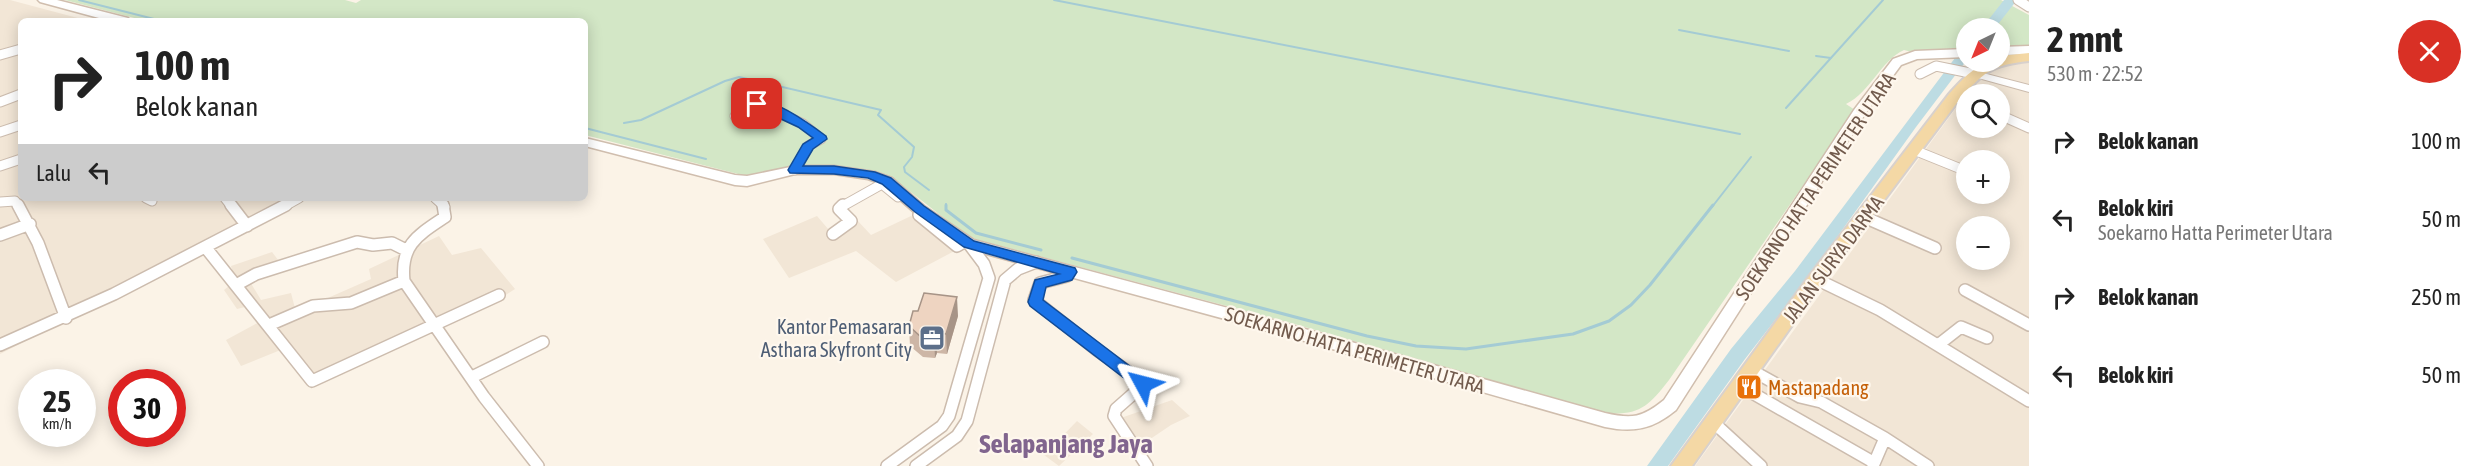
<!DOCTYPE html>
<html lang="id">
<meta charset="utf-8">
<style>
body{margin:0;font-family:"Asap Condensed",sans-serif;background:#f6f6f6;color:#222;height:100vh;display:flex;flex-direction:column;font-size:22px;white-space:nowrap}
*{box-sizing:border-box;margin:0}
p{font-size:20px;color:#767676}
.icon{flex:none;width:33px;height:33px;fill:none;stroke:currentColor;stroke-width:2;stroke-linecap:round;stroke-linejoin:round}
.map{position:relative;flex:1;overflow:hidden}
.panel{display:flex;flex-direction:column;background:#fff;width:450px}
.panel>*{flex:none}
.banner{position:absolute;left:18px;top:18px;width:570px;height:183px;border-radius:9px;box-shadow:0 3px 15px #0003;background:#fff;color:#222;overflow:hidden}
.needle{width:39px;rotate:223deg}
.tools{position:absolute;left:1956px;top:18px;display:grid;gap:12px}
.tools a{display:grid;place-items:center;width:54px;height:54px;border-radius:50%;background:#fff;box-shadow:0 3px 15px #0003;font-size:30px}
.speed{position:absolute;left:18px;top:369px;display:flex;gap:12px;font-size:30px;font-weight:700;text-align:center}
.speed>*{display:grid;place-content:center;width:78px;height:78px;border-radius:50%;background:#fff;box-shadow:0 3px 15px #0003;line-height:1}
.speed small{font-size:15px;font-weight:400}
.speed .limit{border:9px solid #d22;background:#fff;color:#111}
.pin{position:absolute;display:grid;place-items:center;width:51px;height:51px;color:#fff;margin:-26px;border-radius:12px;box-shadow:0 3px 9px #0006}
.me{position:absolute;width:66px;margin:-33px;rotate:308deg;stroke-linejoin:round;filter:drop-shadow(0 0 4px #0008)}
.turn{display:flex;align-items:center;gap:21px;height:126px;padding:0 18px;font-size:27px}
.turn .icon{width:78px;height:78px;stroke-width:2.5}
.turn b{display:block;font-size:42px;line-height:51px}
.then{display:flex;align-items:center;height:57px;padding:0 18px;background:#0003;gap:12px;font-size:22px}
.round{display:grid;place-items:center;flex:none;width:63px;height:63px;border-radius:32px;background:#f6f6f6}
.headline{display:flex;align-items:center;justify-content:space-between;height:102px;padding:0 18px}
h1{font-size:36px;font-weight:700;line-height:45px}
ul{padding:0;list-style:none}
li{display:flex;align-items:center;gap:18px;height:78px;padding:0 18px}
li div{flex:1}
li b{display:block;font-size:22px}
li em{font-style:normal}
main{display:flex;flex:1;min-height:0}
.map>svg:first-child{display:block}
.residential{fill:#f2e6d6;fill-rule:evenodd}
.green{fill:#d3e7c6}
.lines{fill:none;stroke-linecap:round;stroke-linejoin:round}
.stream-far1{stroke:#a4cbd4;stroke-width:2}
.stream{stroke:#a4cbd4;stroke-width:3}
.river{fill:#bddce3;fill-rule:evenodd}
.minor-far1-casing{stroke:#ccbcae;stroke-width:11}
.minor-casing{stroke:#ccbcae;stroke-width:14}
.tertiary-casing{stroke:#ccbcae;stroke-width:2}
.secondary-casing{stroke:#d0beae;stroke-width:3}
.primary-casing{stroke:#d8d1cd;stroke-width:4}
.minor-far1{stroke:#fff;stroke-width:9}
.minor{stroke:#fff;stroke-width:11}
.tertiary{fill:#fff;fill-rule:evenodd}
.secondary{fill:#fff;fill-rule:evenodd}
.primary{fill:#f4d8a5;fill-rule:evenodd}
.wall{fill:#cdb6a6}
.shaded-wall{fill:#a79487}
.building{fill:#eed4c1;stroke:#a79487;stroke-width:1.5}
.route{fill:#1a73e8;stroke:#114b97;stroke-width:1.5}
.labels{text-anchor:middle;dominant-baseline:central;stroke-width:4.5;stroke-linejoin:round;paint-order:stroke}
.street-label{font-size:20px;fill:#725b4d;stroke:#fef7ed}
.service-label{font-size:20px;fill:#4e5e75;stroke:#fef7ed;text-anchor:end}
.food-label{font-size:20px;fill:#c56008;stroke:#fef7ed;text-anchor:start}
.near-quarter-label{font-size:27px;font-weight:bold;fill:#81658e;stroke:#fef7ed}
</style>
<main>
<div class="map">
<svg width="2029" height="466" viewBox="0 0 2029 466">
<rect width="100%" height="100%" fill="#fbf3e7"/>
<path class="residential" d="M0,0H10L89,21H21V198H295L185,261L0,354Z
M2029,62V466H1695L1985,68ZM1966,94H2000V128H1966ZM1966,160H2000V194H1966ZM1966,226H2000V260H1966Z
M817,216L829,230L856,219L871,235L911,216L962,247L896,282L856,251L789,278L763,239Z
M439,236L452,255L481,248L515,289L498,300L319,381L288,347L241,366L226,340L263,320L253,305L237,309L224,290L235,281L231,266L272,252L282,265L249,280L261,300L291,293L296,312L371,279L369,269Z
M1172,400L1190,416L1171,425L1137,448L1118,419Z
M1077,421L1093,434L1059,466L1044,455Z"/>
<path class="green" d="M65,0H345L356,3L361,0H2001L2029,15V48L2000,49V28H1966V50L1912,52L1904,50C1880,61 1871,92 1846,104L1855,110L1669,380C1648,407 1639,416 1603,413L1298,325L975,239L953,225L903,186L880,172L827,165L780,168L755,176H746L585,135V21H146Z"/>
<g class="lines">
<path class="stream-far1" d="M79,0L162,21
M1054,0L1740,134
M1679,30L1789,51
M1816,56L1831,58
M1786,108L1883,0
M624,123L641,120L725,81L739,77L881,110L878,115L914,147L912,157L904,167L905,172L929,190
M585,128L706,159
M946,204V207
M1712,207L1751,157"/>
<path class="stream" d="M946,205V210L976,233L1041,250
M1072,258L1367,336L1416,346L1466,349L1573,334L1609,321L1631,305L1650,285L1713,205"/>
<path class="river" d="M2004,0H2017L1995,28H1982Z
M1966,49V61L1916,127L1807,279L1745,359L1668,466H1647L1731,349L1795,271L1961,50Z"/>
<g class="minor-far1-casing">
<path id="minor-far1" d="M2018,0L2029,7
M0,55L21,49
M1920,74L1936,66L1975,74
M1954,97L1966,101
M0,102L21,94
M2000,115L2029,128
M735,116L761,104L803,124L821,139L808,146L795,170
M0,132L21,125
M1914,150L1966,171
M0,166L21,159
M146,198L152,201
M225,198L232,207
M435,198L445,207
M0,202L15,201L19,207
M283,207L299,198
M841,207L882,184L898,197"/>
</g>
<g class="minor-casing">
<path id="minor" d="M18,205L38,243L66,318
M231,205L247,226
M443,205L445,217C418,235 400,245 404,281L484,397L538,466
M919,215L957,246L964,242
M1864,217L1935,248
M833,234L851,221L839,209L843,205
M0,235L30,224
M206,248L312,381L499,295
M1070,272L1067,276L1040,283L1034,300L1097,350L1141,381V387L1116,409L1114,416L1147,466
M1816,279L1880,310L2029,401
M236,285L256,274L357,242L373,245L392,243L406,250
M1965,290L2029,325
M269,325L313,306L351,303L404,281
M0,345L114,294L286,205
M1938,345L1961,327L1987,338
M1751,370L1800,397L1821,402L1885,438L1873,466
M472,377L543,342
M1740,386L1873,462
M1713,422L1761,466
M1885,438L1928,466
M887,466L942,426L949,416L989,278L984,264L969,244
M916,466L957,436L967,421L1005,280L1018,269L1036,262"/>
</g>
<g class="tertiary-casing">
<path id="tertiary" d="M1975,71L2029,85V92L1971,76V72Z"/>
</g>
<g class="secondary-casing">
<path id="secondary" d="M38,0H57L128,18L130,21H110L40,2Z
M2029,46V54L2000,55V47Z
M1966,49V57L1917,59L1901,65L1867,111L1676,410C1653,429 1634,433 1605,427L1280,334L964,248L914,212L882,184L868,179L834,174H795L747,186L735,185L585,146V138L735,175L747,176L795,166H834L875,172L892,178L924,206L974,240L1280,322L1605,413C1632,419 1642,418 1664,400L1854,110L1893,59L1915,51Z"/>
</g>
<g class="primary-casing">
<path id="primary" d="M2029,53V61C1991,65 1984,72 1959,100L1822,283L1692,466H1671L1810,275L1949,94C1964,78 1976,62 2000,62V56Z"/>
</g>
<use href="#minor-far1" class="minor-far1"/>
<use href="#minor" class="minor"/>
<use href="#tertiary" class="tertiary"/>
<use href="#secondary" class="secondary"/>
<use href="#primary" class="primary"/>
</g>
<path class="wall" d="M958,316L947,354L937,353L935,358L923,357L910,346L909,326Z"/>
<path class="shaded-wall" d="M957,297L958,316L947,354L946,334Z
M936,333L937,353L935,358L934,338Z"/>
<path class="building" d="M924,293L957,297L946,334L936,333L934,338L921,337L909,326L913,311H918Z"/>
<path class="route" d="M757,100C777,100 810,124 826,136L827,139L813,149L803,166H834L875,172L891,178L924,206L974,241L1075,268L1077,272L1072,280L1046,287L1043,300L1148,380L1151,384L1148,388H1137L1030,306L1028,302L1035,280L1059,274L964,247L915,212L882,184L868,178L834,174L790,173L788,170L803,144L813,138L798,127L753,106L751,104Z"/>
<defs>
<g id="office-square" transform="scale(1.35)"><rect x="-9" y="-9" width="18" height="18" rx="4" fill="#5c6f8a" stroke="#fef7ed"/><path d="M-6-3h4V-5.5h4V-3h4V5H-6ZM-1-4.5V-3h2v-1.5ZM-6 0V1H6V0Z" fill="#fff"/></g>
<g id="restaurant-square" transform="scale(1.35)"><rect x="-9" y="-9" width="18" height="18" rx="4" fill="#e8710a" stroke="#fef7ed"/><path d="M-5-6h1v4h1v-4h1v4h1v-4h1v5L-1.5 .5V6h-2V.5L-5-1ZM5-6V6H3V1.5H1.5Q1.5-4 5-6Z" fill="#fff"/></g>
</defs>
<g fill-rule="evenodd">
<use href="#office-square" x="932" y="338"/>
<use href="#restaurant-square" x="1749" y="387"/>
</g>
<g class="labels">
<g class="street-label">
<text transform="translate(1815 186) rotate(-56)">SOEKARNO HATTA PERIMETER UTARA</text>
<text transform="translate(1833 259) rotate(-53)">JALAN SURYA DARMA</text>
<text transform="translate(1355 350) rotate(16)">SOEKARNO HATTA PERIMETER UTARA</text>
</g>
<g class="service-label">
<text x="912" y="326">Kantor Pemasaran<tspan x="912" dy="23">Asthara Skyfront City</tspan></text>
</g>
<g class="food-label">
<text x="1768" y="387">Mastapadang</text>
</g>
<g class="near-quarter-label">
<text x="1066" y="443">Selapanjang Jaya</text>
</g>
</g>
</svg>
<div class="tools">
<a><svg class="needle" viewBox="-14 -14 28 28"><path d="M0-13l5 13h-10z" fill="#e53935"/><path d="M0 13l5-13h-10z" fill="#767676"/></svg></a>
<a><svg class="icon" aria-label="search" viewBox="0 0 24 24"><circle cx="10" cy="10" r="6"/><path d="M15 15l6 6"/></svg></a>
<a>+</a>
<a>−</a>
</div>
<div class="speed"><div>25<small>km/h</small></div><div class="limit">30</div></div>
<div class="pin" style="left:757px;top:104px;background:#d93025"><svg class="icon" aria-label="arrive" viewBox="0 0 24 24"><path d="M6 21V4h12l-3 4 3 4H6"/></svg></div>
<svg class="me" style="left:1143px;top:384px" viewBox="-20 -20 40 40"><path d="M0-17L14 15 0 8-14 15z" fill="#1a73e8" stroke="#fff" stroke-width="4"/></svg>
<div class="banner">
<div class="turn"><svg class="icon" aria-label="right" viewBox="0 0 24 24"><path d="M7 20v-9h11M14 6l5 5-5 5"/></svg><div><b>100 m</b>Belok kanan</div></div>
<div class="then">Lalu<svg class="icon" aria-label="left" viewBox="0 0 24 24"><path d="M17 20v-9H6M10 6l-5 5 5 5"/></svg></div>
</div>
</div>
<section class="panel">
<div class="headline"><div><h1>2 mnt</h1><p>530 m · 22:52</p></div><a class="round" style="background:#d93025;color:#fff"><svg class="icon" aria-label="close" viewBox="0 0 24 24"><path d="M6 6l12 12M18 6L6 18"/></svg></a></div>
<ul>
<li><svg class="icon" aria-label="right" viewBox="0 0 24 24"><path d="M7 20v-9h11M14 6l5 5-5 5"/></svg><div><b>Belok kanan</b></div><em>100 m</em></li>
<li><svg class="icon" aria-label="left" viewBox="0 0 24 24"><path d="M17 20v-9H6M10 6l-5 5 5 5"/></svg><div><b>Belok kiri</b><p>Soekarno Hatta Perimeter Utara</p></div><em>50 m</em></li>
<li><svg class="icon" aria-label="right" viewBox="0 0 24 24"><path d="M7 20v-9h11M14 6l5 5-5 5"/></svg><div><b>Belok kanan</b></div><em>250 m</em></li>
<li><svg class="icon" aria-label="left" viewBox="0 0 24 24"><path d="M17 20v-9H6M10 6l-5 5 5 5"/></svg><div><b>Belok kiri</b></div><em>50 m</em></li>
</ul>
</section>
</main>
